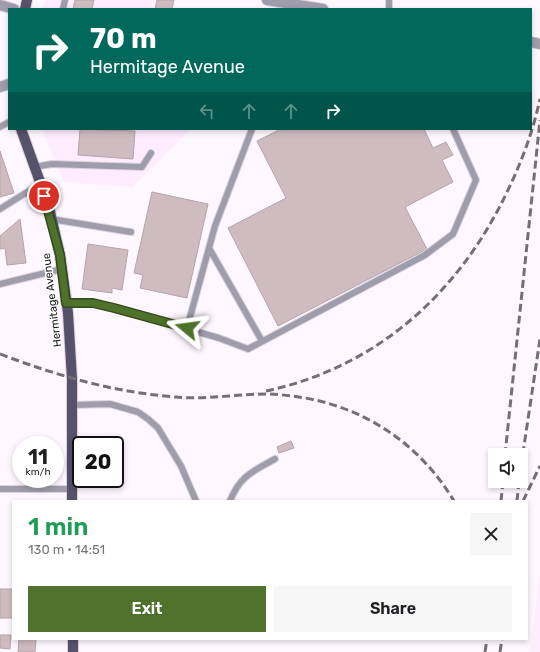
<!DOCTYPE html>
<meta charset="utf-8">
<style>
body{margin:0;font-family:Rubik,sans-serif;background:#f6f6f6;color:#202124;height:100vh;display:flex;flex-direction:column;font-size:15px;white-space:nowrap}
*{box-sizing:border-box;margin:0}
p{font-size:13px;color:#757577}
.icon{flex:none;width:22px;height:22px;fill:none;stroke:currentColor;stroke-width:2;stroke-linecap:round;stroke-linejoin:round}
.map{position:relative;flex:1;overflow:hidden}
.drawer{position:absolute;left:12px;top:500px;width:516px;height:140px;display:flex;flex-direction:column;background:#fff;border-radius:0px;box-shadow:0 2px 6px #0003}
.drawer>*{flex:none}
.banner{position:absolute;left:8px;top:8px;width:524px;height:122px;border-radius:0px;box-shadow:0 2px 6px #0003;background:#00695c;color:#fff;overflow:hidden}
.controls{position:absolute;left:488px;top:448px;display:grid;gap:8px}
.controls a{display:grid;place-items:center;width:40px;height:40px;border-radius:0px;background:#fff;box-shadow:0 2px 6px #0003;font-size:20px}
.speed{position:absolute;left:12px;top:436px;display:flex;gap:8px;font-size:20px;font-weight:700;text-align:center}
.speed>*{display:grid;place-content:center;width:52px;height:52px;border-radius:50%;background:#fff;box-shadow:0 2px 6px #0003;line-height:1}
.speed small{font-size:10px;font-weight:400}
.speed .limit{border:2px solid #111;border-radius:6px;background:#fff;color:#111}
.pin{position:absolute;display:grid;place-items:center;width:34px;height:34px;color:#fff;margin:-17px;border:2px solid #fff;border-radius:50%;box-shadow:0 1px 4px #0007}
.me{position:absolute;width:44px;margin:-22px;rotate:286deg;stroke-linejoin:round;filter:drop-shadow(0 0 3px #0008)}
.turn{display:flex;align-items:center;gap:14px;height:84px;padding:0 16px;font-size:18px}
.turn .icon{width:52px;height:52px;stroke-width:2.5}
.turn b{display:block;font-size:28px;line-height:34px}
.lanes{display:flex;align-items:center;height:38px;padding:0 16px;background:#0003;justify-content:center;gap:20px;direction:ltr}
.lanes .off{opacity:.35}
.round{display:grid;place-items:center;flex:none;width:42px;height:42px;border-radius:0px;background:#f6f6f6}
.summary{display:flex;align-items:center;justify-content:space-between;height:68px;padding:0 16px}
h1{font-size:24px;font-weight:600;line-height:30px;color:#1e9e55}
.primary-button{display:flex;gap:8px;margin-top:auto;padding:8px 16px}
.primary-button a{flex:1;height:46px;border-radius:0px;background:#4e722b;color:#fff;font-size:16px;font-weight:600;line-height:46px;text-align:center}
.primary-button a+a{background:#f6f6f6;color:#202124}
.map>svg:first-child{display:block}
.built{fill:#ffecff}
.building{fill:#cebcc1;stroke:#b5a3a8}
.lines{fill:none;stroke-linecap:round;stroke-linejoin:round}
.service-casing{stroke:#dad3da;stroke-width:8}
.minor-casing{stroke:#dad3da;stroke-width:12}
.primary-casing{stroke:#dad3da;stroke-width:12}
.service{stroke:#9f9dac;stroke-width:6}
.minor{stroke:#9f9dac;stroke-width:10}
.primary{stroke:#56526c;stroke-width:10}
.rail{stroke:#756f75;stroke-width:3;stroke-dasharray:8 4;stroke-linecap:butt}
.route-casing{stroke:#334a1c;stroke-width:10}
.route{stroke:#4e722b;stroke-width:7}
.labels{text-anchor:middle;dominant-baseline:central;stroke-width:3;stroke-linejoin:round;paint-order:stroke}
.street-label{font-size:11px;fill:#181418;stroke:#fff}
</style>
<div class="map">
<svg width="540" height="652" viewBox="0 0 540 652">
<rect width="100%" height="100%" fill="#fff7ff"/>
<path class="built" d="M45,0H153L151,9H42Z
M42,129H189V131L132,187L64,182Z
M540,574V652H530Z"/>
<path class="building" d="M75,0H94L92,9H73Z
M157,0H174L172,9H155Z
M80,129L135,131L133,159L78,155Z
M281,129H424L433,148L446,142L453,155L442,160L453,182L405,207L427,249L278,326L228,228L286,198L257,141Z
M0,151L14,193L0,197Z
M152,192L208,204L187,298L140,288L143,275L134,273Z
M20,219L26,263L7,265L5,248L0,249V236Z
M88,244L128,250L122,290L112,288V293L82,289Z
M291,441L294,448L279,453L277,447Z
M0,589H13V618H0Z
M0,635H11L10,649L0,648Z
M19,639H36L35,652H18Z"/>
<g class="lines">
<g class="service-casing">
<path id="service" d="M63,9L65,0
M389,9V0
M0,127L9,122
M34,167L52,164L142,167L151,153
M0,209L40,184
M51,219L131,232
M209,248L262,341
M0,284L62,269
M66,303H93L114,308L219,338L248,349L425,255L453,234L476,180L453,129
M187,328L215,226L252,129
M72,405L110,404L138,412L148,419L158,428L181,466L196,501
M0,489H72
M230,501C240,476 253,471 275,459"/>
</g>
<g class="minor-casing">
<path id="minor" d="M267,0L323,9
M0,5L14,9
M531,42L540,44
M0,87L9,84"/>
</g>
<g class="primary-casing">
<path id="primary" d="M25,9L27,0
M21,129L49,207L60,255L68,313L72,379V501
M73,639V652"/>
</g>
<use href="#service" class="service"/>
<use href="#minor" class="minor"/>
<use href="#primary" class="primary"/>
<path class="rail" d="M0,354C58,376 113,392 175,397C205,400 236,394 266,394C279,394 292,396 305,398C368,409 421,446 454,501
M266,391C378,367 460,292 508,190C522,161 533,131 540,99
M505,455L540,120
M521,466L540,339
M501,501L503,481
M517,501L519,481
M523,501L540,466
M485,652L487,639
M500,652L502,639"/>
</g>
<g class="lines">
<g class="route-casing">
<path id="route" d="M44,196L60,255L66,303H93L114,308L187,328"/>
</g>
<use href="#route" class="route"/>
</g>
<g class="labels">
<g class="street-label">
<text transform="translate(52 300) rotate(-97)">Hermitage Avenue</text>
</g>
</g>
</svg>
<div class="controls">
<a><svg class="icon" aria-label="sound" viewBox="0 0 24 24"><path d="M4 9h4l5-4v14l-5-4H4zM17 9q2 3 0 6"/></svg></a>
</div>
<div class="speed"><div>11<small>km/h</small></div><div class="limit">20</div></div>
<div class="pin" style="left:44px;top:196px;background:#d93025"><svg class="icon" aria-label="arrive" viewBox="0 0 24 24"><path d="M6 21V4h12l-3 4 3 4H6"/></svg></div>
<svg class="me" style="left:187px;top:328px" viewBox="-20 -20 40 40"><path d="M0-17L14 15 0 8-14 15z" fill="#4e722b" stroke="#fff" stroke-width="4"/></svg>
<div class="banner">
<div class="turn"><svg class="icon" aria-label="right" viewBox="0 0 24 24"><path d="M7 20v-9h11M14 6l5 5-5 5"/></svg><div><b>70 m</b>Hermitage Avenue</div></div>
<div class="lanes"><svg class="icon off" aria-label="left" viewBox="0 0 24 24"><path d="M17 20v-9H6M10 6l-5 5 5 5"/></svg><svg class="icon off" aria-label="ahead" viewBox="0 0 24 24"><path d="M12 20V5M6 11l6-6 6 6"/></svg><svg class="icon off" aria-label="ahead" viewBox="0 0 24 24"><path d="M12 20V5M6 11l6-6 6 6"/></svg><svg class="icon" aria-label="right" viewBox="0 0 24 24"><path d="M7 20v-9h11M14 6l5 5-5 5"/></svg></div>
</div>
<section class="drawer">
<div class="summary"><div><h1>1 min</h1><p>130 m · 14:51</p></div><a class="round"><svg class="icon" aria-label="close" viewBox="0 0 24 24"><path d="M6 6l12 12M18 6L6 18"/></svg></a></div>
<div class="primary-button"><a>Exit</a><a>Share</a></div>
</section>
</div>
